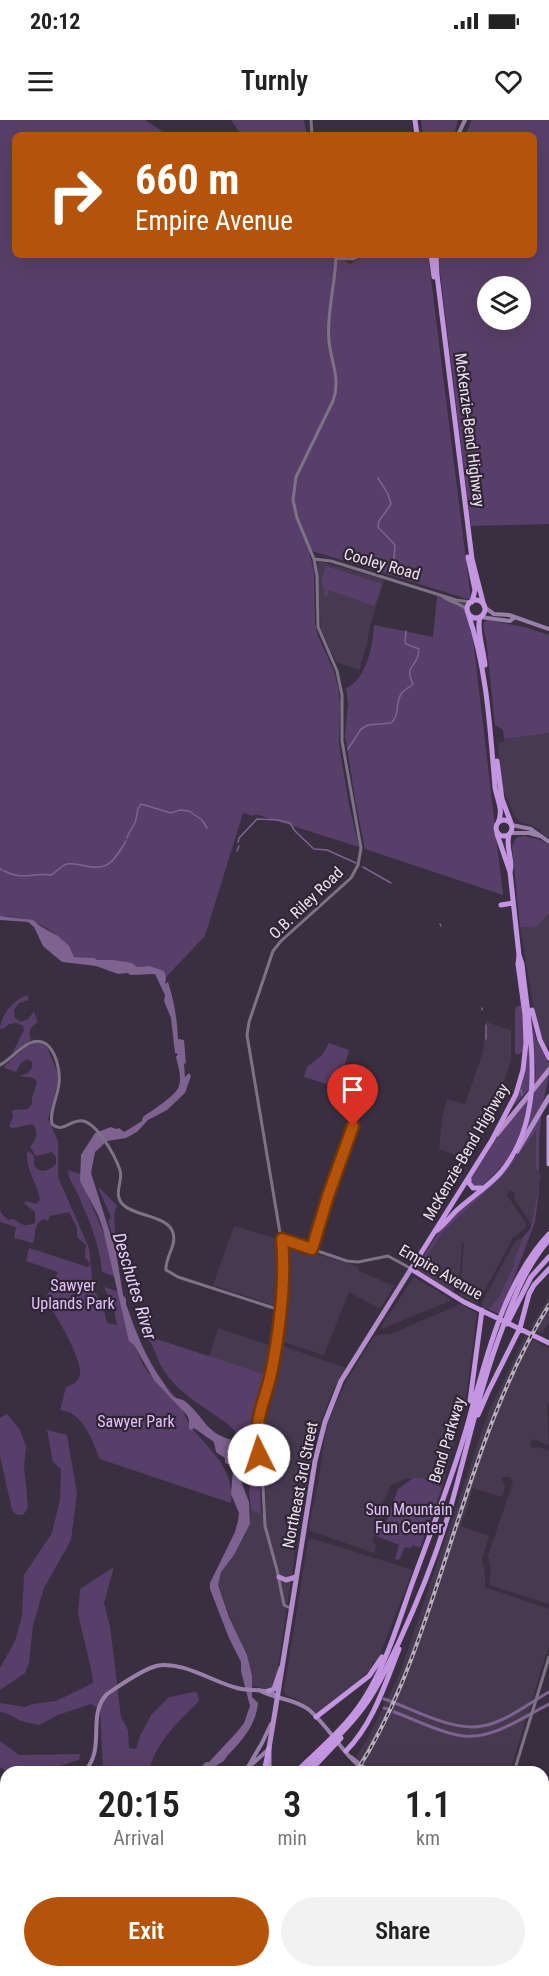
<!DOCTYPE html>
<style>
body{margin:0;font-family:"Roboto Condensed",sans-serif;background:#f2f2f2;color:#222;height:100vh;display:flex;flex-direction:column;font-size:22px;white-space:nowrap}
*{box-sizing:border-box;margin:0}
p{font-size:20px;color:#767676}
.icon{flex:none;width:33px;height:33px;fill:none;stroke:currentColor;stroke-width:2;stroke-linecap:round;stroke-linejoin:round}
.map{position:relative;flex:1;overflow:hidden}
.side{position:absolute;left:0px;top:1646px;width:549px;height:212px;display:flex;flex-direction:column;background:#fff;border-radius:18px 18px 0 0;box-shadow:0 6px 24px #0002}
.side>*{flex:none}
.hud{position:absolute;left:12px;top:12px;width:525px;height:126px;border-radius:9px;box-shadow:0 6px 24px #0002;background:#b45309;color:#fff;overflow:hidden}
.buttons{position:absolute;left:477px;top:156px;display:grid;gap:12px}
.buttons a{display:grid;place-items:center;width:54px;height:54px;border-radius:50%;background:#fff;box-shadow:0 6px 24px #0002;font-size:30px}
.pin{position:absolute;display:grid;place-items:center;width:51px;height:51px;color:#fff;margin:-62px -26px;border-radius:50% 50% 50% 0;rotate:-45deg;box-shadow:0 0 6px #0007}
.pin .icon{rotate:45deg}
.me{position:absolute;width:66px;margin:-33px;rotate:356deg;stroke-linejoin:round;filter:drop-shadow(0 0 4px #0008)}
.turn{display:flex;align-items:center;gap:21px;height:126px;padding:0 24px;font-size:27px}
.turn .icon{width:78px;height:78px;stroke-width:2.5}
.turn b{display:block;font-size:42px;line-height:51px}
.eta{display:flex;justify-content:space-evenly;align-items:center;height:102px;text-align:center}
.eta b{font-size:36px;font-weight:600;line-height:42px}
.cta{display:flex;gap:12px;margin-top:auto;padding:12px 24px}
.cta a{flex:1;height:69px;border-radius:36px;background:#b45309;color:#fff;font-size:24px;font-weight:600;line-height:69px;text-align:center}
.cta a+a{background:#f2f2f2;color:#222}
.status{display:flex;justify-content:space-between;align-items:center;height:42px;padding:0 30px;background:#fff;direction:ltr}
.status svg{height:16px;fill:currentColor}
header{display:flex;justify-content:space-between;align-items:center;height:78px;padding:0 24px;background:#fff;font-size:27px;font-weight:600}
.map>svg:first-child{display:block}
.built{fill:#473a50}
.green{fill:#583f69;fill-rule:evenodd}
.water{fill:#7e6390}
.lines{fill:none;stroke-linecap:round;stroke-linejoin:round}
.stream{stroke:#7e6390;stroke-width:1.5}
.canal{stroke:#7e6390;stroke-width:3}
.tertiary{stroke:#7e7286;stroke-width:3}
.secondary{stroke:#9880a8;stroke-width:4}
.primary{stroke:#b28dca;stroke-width:5}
.trunk{stroke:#c496e1;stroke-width:5}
.rail-casing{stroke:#b7afbc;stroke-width:4}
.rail{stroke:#2f2535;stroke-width:1.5;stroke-dasharray:4.5;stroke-linecap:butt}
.route-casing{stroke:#753606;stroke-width:15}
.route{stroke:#b45309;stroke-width:10}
.labels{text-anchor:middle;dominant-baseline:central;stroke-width:4.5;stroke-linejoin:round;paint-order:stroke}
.street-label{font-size:16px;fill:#e9e3ee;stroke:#2f2535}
.park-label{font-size:16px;fill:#e2c1f9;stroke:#2f2535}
.water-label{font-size:18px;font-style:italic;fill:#e7cef8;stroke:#2f2535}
</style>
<div class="status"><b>20:12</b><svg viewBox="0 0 49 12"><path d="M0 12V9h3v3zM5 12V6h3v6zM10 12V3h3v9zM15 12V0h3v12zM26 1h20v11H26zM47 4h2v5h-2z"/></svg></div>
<header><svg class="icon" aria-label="menu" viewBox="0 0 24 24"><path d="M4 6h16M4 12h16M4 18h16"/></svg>Turnly<svg class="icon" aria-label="heart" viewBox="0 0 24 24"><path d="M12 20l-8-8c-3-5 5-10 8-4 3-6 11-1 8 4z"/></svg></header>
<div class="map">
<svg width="549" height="1856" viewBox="0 0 549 1856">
<rect width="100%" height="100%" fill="#392f40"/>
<path class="built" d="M319,441L382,459L384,461L370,506L367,524L359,550L336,542L321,510L317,442Z
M549,613V718L542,715L540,710L530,705L519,702L513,693L502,667L498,623L503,622L504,619Z
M549,793V925L546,929L537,908L520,807L536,808Z
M486,902L511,910V940L490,1006L470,1036L466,1039L439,1029L442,998L447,979L465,984L483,932Z
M536,1010V1048L540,1054L538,1074L531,1104L514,1078L515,1072L509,1071L507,1075L526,1103V1107L513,1118L478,1183H475L460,1175L464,1123H462L460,1152L454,1171H451L417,1149L443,1112L504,1055Z
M234,1106L278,1119L276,1186L213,1165Z
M523,1117L514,1140V1145L498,1179L488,1189L483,1187L482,1183L509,1132L515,1122Z
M286,1124L359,1147V1151L394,1166L380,1189L349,1172L324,1235L280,1221Z
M414,1157L452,1180L382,1209L381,1206Z
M549,1177V1202L542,1214L530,1208Z
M460,1184L477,1193L465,1284L442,1368L422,1358L406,1359L391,1365L382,1385V1401L375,1412L373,1421L376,1425L374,1433L310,1411L309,1406L318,1363L326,1310L336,1283L349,1256L375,1215L391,1214Z
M218,1208L272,1226L267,1255L209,1237Z
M525,1216L549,1228V1282L547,1285L549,1326L536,1320L533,1319L530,1323L532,1328L539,1327L549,1331V1484L489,1465L491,1450L488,1436L513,1362L510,1357H504L502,1360L505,1367L502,1377L473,1368L461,1406L489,1416L482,1439L485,1452V1467L549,1489V1525L510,1651L440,1652L435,1650L434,1652L373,1651L356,1637L368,1618L400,1553L488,1293Z
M280,1225L346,1248L334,1268L318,1308L297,1420L278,1547L273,1566L270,1569H266L252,1566L247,1535L230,1497L218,1465L221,1452L234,1435L246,1413L250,1404L251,1390L266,1394L265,1365L259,1307L262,1288L272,1258L277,1226Z
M311,1418L413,1450L378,1539L372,1543L371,1549L345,1573L319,1593L316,1594L299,1580L286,1575L284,1570L308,1421Z
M188,1851H251L249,1856H230L224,1852L220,1856H183Z"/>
<path class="green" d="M0,0H145L162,11L173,15H15V135H337L350,144L364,135H428L471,480L309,430L314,452L315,504L318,516L334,551L338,566L340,585L339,624L349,685L359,727L255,694L254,696L243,693L205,816L166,857L164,851L150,846L137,847L113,840H97L94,838L74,837C64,816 41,802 20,798C13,796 7,797 0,796Z
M231,0H304L307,15H241Z
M421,0H458L454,15H423Z
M472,0H549V404L471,406L438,135H534V15H465ZM488,166H520V200H488Z
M326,446L382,464L374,486L329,470L327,476L323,475L325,470L322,466V457Z
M437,476L469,485L503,775L365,729L356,685L345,615L348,584L346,568C366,561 373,525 374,505L433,517Z
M488,500L524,507L549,515V613L504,619L503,610L495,605L487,527C487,518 482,510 484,502Z
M523,716L541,720L549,725V793L536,808L520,807L512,726L516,718Z
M27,875L29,880L19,883L14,890L15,898L21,902L28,899L34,892L38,902C30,907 28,911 31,920L12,934L24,910L23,906L17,903L9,904L5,908L0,909C1,894 14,880 27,875Z
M521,885L524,903V931L517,935L515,932V891L516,887Z
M532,903L536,919L549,943V947L535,963L536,952Z
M528,913L531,967L510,990L523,956L527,940Z
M35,923H40L47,927L58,954L57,966L48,999L58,1021V1057L89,1128L93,1167L104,1191L107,1203L117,1205L114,1190L104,1167L120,1172C119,1191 137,1235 147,1251C150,1256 157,1258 162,1262C168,1267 172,1273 177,1279C183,1288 185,1299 192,1308C212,1333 234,1348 231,1383L100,1339C92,1321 84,1292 60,1290L66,1267C73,1265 78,1262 80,1255C83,1240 55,1192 45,1180L58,1152L26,1141L29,1128L88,1147L90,1144L85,1137L86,1125L77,1117V1108L69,1092L50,1096L48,1101L44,1099C34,1102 36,1114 33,1123L14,1118L16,1107L0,1102V1088L1,1093L8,1100L14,1099C22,1105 25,1107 35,1103V1092L24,1083L26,1081L36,1084L40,1080C38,1064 26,1051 27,1033L29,1031L34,1036V1045C40,1055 50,1050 56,1044V1037L52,1032L36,1036L30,1027C36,1020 39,1014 33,1004C26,1004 19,1008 11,1008L9,1006L13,997L12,991L14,990L28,989L32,984V978L37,962L34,958L19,956L28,953L32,948V942L27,939L20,944L16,952L5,948L4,946L26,927Z
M329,923L349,930L344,947L339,946L333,966L304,957L307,947L322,935Z
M549,954L542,989L539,1021V1072L535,1102L500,1195L488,1189L498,1179L514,1145V1140L523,1117L530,1109L538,1073L540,1054L536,1048V1011L504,1055L443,1112L418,1149L417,1147C425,1133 435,1116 446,1104C472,1073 508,1055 527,1019L518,1029L533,971Z
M529,976C521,1017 514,1039 481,1066H472L470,1058L499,1013Z
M68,1050L83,1055L86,1072L109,1125L116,1157L102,1152C100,1124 88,1098 77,1072C73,1064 68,1059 68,1050Z
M98,1067L117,1085L114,1095L116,1127L108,1101L111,1098L110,1095Z
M144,1215L267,1255L255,1290L253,1310L260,1360L261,1394L251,1390C251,1384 249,1378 249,1372C250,1362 254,1354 252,1344C246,1301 198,1292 173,1262C166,1255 159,1244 156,1234C152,1226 152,1221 144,1215Z
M7,1294L20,1310L26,1326L24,1346L28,1387L24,1394C18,1396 16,1395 12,1390L0,1336V1298Z
M47,1310L67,1315L77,1373L71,1420L44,1468L33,1505L29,1543L25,1553L0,1570V1548L15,1521L22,1496L24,1455L52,1413L60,1379L61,1349L53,1342Z
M413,1358H422L442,1368L420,1428L413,1425L410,1428L405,1427L399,1440L395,1439L399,1425L374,1415L382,1401L386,1402L398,1369Z
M114,1447L104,1483L110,1506L121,1597L128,1610L129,1628L136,1629L140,1616L151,1595L169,1577C179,1576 187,1572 197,1572L199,1581C178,1602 156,1622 149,1651H103L100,1589L91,1584L58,1595L39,1605L21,1601L6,1593L0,1592V1583L25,1587L32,1584L56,1581L93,1563L92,1553L78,1494L80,1469Z
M0,1621L19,1635L80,1634L79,1640C58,1646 19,1661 0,1647Z"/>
<path class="water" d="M0,796L33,800L40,806L58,816L69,826L74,837L94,838L97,840H113L132,843L137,847L150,846L164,851L166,857L165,864L168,862C174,881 177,898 178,919L184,920L186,945L185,943L184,944L185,957L189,953L191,956L185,973L167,990L148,1000L137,1012L126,1018L107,1021L95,1032L91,1053L116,1132L123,1175L126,1179V1184C135,1210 146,1239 163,1262C166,1266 169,1274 174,1277C178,1279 183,1279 186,1282C207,1300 205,1314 236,1321L239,1324L237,1338L243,1347L241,1361L249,1382L250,1404L234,1435L221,1452L218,1465L229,1497L247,1535L252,1556V1577L258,1583C256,1604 244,1618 230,1633C227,1635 226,1638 224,1641C219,1644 213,1647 208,1651H196L206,1642H209L237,1612L244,1603L250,1586L241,1551V1542L229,1518L210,1469V1463L235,1412L238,1401L239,1393L231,1374L233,1349L230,1345L225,1343V1338L216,1332L214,1322L194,1308L191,1310L189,1309V1300L187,1295L154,1260L134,1225L129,1221L103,1109L98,1095L80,1061L81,1035L95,1013L111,1007L116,1009L119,1008L124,1012L126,1011L142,1001L143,997C151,991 177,975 179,966C182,957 178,946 176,937L178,934L175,933L171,898L164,881L165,875L155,854L130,855L128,853L118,854L96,846L62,842L43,826L34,807L28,802L0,800Z
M6,1752V1847L2,1856H0V1773Z"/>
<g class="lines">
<path class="stream" d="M378,358L388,374L391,384L379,401L378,407L395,425L394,438L389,454
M348,629L361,609L368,605L391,603C400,595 395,584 401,574C404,570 409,568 413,564C403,543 418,550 419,529L406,524L405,521L406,511
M127,718C129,710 135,706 136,699C138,692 136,690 141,684L171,693L180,690L189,691L202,700L207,708
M238,722L239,718L257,699L278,700L290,703L295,711L314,729L327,730L356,743
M237,731L239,726
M363,747L391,763
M0,749L2,750
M4,751C23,761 33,752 51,755C57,752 60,746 67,744C72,743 76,744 81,745C107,752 113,743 126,721
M440,804L441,806
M482,888V890
M486,905V919
M521,970L522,975"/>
<path class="canal" d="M384,1579C412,1588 452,1612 482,1606C504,1603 529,1583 549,1572
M384,1588L388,1589
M394,1592C414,1599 443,1614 464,1616C494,1619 523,1597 549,1584"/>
<path class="tertiary" d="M311,0L312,15
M336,138L353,139L362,135
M314,439L331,441L456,480L471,482
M441,475C449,483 460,482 467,490
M0,945C11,939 19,928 30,923C52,913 61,947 59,963C58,977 49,991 52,1004C63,1014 70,999 83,1001C98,1004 115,1036 120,1050C123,1059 116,1069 119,1078C124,1097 168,1093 173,1113C177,1125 165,1137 166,1150L178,1157L280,1190
M282,1119L347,1141L358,1142L388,1136L410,1148
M310,1128L353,1006
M312,1129L319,1105
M292,1489L284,1485L277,1450L265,1406L263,1366L256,1315L259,1293L271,1255L278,1210L283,1151V1131L247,915L249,902L273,831L281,821L351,758L358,745L361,728L342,621V575L337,551L318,507L317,456L314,439L297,398L293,380L296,357L333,281C341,260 331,242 329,221C326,193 336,163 336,135
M514,1652L549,1537
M299,1856L300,1851
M355,1856L359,1851"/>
<path class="secondary" d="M458,15L465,0
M484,487L494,494L509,495L549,509
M480,497L510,501L514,498
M512,705L531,709L549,722
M511,713H529L540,716
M259,1570C274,1579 293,1578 308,1589C330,1607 343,1636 367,1652
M351,1637L369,1651
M252,1644L269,1629
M84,1652C107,1628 86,1596 107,1574C121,1565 139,1551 156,1546C181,1540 213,1562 237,1568C250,1572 265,1567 277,1576
M245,1652L262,1623L271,1604
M0,1678L6,1679
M543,1773L549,1775
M156,1856L157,1851
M538,1856L549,1848"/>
<path class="primary" d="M497,1014L549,950
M517,1031L549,977
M279,1457L286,1460L296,1457
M268,1571L274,1569L281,1548
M269,1652V1628L274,1598L315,1341L325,1302L341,1261L411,1149
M256,1856L258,1851"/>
<path class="trunk" d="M415,0L417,15
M431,135L434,157
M436,135L437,155L472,439L484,486
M468,437L475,470L472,482
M467 489a9 9 0 1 1 18 0a9 9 0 1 1-18 0Z
M468,493C487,549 490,608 495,667C497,680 504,690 498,703
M480,497C476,509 484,531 485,545
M497,641L502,679L511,703
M496 708a8 8 0 1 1 16 0a8 8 0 1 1-16 0Z
M509,715C505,729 514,740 510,752
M501,785L513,783
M519,835L518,844L525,895L526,923L523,950L516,974L492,1020L411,1149L464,1182L549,1223
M532,890L540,920L549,938
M549,997V1044
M469,1059V1063L473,1068H482
M436,1111C444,1105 449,1098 456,1091C470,1078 488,1067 501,1052C549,994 529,912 522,844L519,835L510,752L497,714
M507,1204L531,1157L549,1137
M470,1281L482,1190
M478,1295L488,1272L520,1208L529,1174L534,1165L549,1149
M316,1597L369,1556L382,1537
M346,1631C373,1604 385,1564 399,1529
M264,1652L269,1628
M296,1652C320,1629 346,1607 364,1579C387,1543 399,1500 413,1461C431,1411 451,1361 466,1310C484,1246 502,1164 549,1114
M301,1652C321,1633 342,1615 359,1593C376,1572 387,1547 399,1522C423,1470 444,1416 458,1360C472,1307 484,1255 504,1204C515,1174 528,1144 549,1120
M309,1652L341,1618
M169,1856L175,1851
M175,1856L181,1851"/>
<g class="rail-casing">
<path id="rail" d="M356,1652C393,1595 415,1532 436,1468C468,1371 495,1272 549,1185
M215,1856L219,1851"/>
</g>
<use href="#rail" class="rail"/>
</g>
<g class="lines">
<g class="route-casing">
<path id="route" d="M259,1335C253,1296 265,1284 272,1249C280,1207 286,1161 282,1119L312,1129L328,1076L353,1006"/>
</g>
<use href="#route" class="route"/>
</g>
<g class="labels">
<g class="street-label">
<text transform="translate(470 310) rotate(83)">McKenzie-Bend Highway</text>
<text transform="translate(382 444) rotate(16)">Cooley Road</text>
<text transform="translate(306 783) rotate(-44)">O.B. Riley Road</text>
<text transform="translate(466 1032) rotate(-60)">McKenzie-Bend Highway</text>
<text transform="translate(441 1152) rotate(30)">Empire Avenue</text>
<text transform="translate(447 1320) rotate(-73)">Bend Parkway</text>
<text transform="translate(300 1365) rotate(-79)">Northeast 3rd Street</text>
</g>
<g class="park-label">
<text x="73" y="1165">Sawyer<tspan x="73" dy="18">Uplands Park</tspan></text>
<text x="136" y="1301">Sawyer Park</text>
<text x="409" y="1389">Sun Mountain<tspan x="409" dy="18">Fun Center</tspan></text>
</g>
<g class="water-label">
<text transform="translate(135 1166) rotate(73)">Deschutes River</text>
</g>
</g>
</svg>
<div class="buttons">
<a><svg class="icon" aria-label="layers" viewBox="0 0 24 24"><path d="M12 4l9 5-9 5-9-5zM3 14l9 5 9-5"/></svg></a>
</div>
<div class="pin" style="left:353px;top:1006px;background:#d93025"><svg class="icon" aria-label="arrive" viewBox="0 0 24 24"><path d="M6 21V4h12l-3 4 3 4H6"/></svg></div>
<svg class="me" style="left:259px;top:1335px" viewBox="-20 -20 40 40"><circle r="19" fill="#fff"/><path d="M0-13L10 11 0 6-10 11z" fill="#b45309"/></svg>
<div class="hud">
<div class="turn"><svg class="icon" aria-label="right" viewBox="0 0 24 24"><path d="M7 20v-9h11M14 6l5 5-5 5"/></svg><div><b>660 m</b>Empire Avenue</div></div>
</div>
<section class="side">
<div class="eta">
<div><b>20:15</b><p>Arrival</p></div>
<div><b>3</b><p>min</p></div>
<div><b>1.1</b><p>km</p></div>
</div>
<div class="cta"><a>Exit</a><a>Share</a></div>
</section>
</div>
